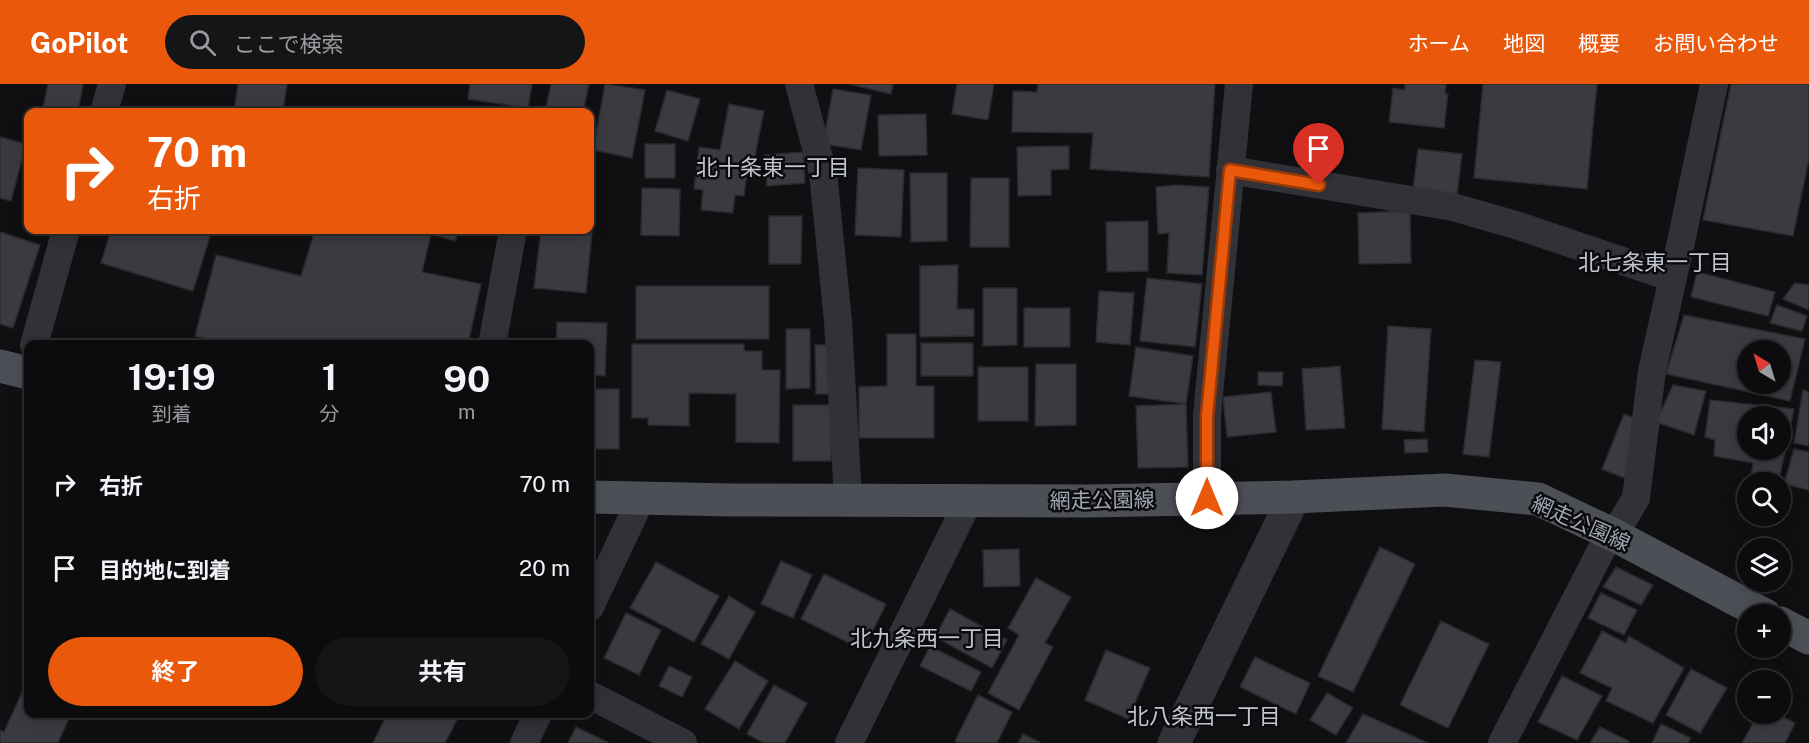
<!DOCTYPE html>
<html lang="ja">
<meta charset="utf-8">
<style>
body{margin:0;font-family:"Public Sans","Noto Sans JP",sans-serif;background:#151517;color:#f1f3f6;height:100vh;display:flex;flex-direction:column;font-size:22px;white-space:nowrap}
*{box-sizing:border-box;margin:0}
p{font-size:20px;color:#9a9b9e}
.icon{flex:none;width:33px;height:33px;fill:none;stroke:currentColor;stroke-width:2;stroke-linecap:round;stroke-linejoin:round}
.map{position:relative;flex:1;overflow:hidden}
.drawer{position:absolute;left:24px;top:256px;width:570px;height:378px;display:flex;flex-direction:column;background:#0c0c0e;border-radius:12px;box-shadow:0 3px 15px #0003,0 0 0 2px #2c2c2e}
.drawer>*{flex:none}
.hud{position:absolute;left:24px;top:24px;width:570px;height:126px;border-radius:12px;box-shadow:0 3px 15px #0003,0 0 0 2px #2c2c2e;background:#ea580c;color:#fff;overflow:hidden}
.needle{width:39px;rotate:322deg}
.tools{position:absolute;left:1737px;top:256px;display:grid;gap:12px}
.tools a{display:grid;place-items:center;width:54px;height:54px;border-radius:50%;background:#0c0c0e;box-shadow:0 3px 15px #0003,0 0 0 2px #2c2c2e;font-size:30px}
.pin{position:absolute;display:grid;place-items:center;width:51px;height:51px;color:#fff;margin:-62px -26px;border-radius:50% 50% 50% 0;rotate:-45deg;box-shadow:0 0 6px #0007}
.pin .icon{rotate:45deg}
.me{position:absolute;width:66px;margin:-33px;rotate:0deg;stroke-linejoin:round;filter:drop-shadow(0 0 4px #0008)}
.turn{display:flex;align-items:center;gap:21px;height:126px;padding:0 24px;font-size:27px}
.turn .icon{width:78px;height:78px;stroke-width:2.5}
.turn b{display:block;font-size:42px;line-height:51px}
.eta{display:flex;justify-content:space-evenly;align-items:center;height:102px;text-align:center}
.eta b{font-size:36px;font-weight:700;line-height:42px}
.action{display:flex;gap:12px;margin-top:auto;padding:12px 24px}
.action a{flex:1;height:69px;border-radius:36px;background:#ea580c;color:#fff;font-size:24px;font-weight:700;line-height:69px;text-align:center}
.action a+a{background:#151517;color:#f1f3f6}
ul{padding:0;list-style:none}
li{display:flex;align-items:center;gap:18px;height:84px;padding:0 24px}
li div{flex:1}
li b{display:block;font-size:22px}
li em{font-style:normal}
header{display:flex;align-items:center;gap:36px;box-sizing:border-box;height:84px;padding:0 30px;background:#ea580c;color:#fff}
header strong{font-size:28px}
nav{display:flex;gap:33px;margin-inline-start:auto;font-size:21px}
.search{width:420px;height:54px;background:#151517;display:flex;align-items:center;gap:15px;box-sizing:border-box;padding:0 21px;border-radius:33px;color:#9a9b9e;font-size:22px}
.map>svg:first-child{display:block}
.building{fill:#3a3b40;stroke:#2a2a2e;stroke-width:1.5;fill-rule:evenodd}
.lines{fill:none;stroke-linecap:round;stroke-linejoin:round}
.minor{stroke:#313237;stroke-width:28}
.tertiary{stroke:#313237;stroke-width:33}
.primary{stroke:#4d4f57;stroke-width:33}
.route-casing{stroke:#983908;stroke-width:15}
.route{stroke:#ea580c;stroke-width:10}
.labels{text-anchor:middle;dominant-baseline:central;stroke-width:5;stroke-linejoin:round;paint-order:stroke}
.street-label{font-size:21px;fill:#a0a6b4;stroke:#0b0b0d}
.neighbourhood-label{font-size:22px;fill:#c1c5d0;stroke:#0b0b0d}
</style>
<header>
<strong>GoPilot</strong>
<div class="search"><svg class="icon" aria-label="search" viewBox="0 0 24 24"><circle cx="10" cy="10" r="6"/><path d="M15 15l6 6"/></svg>ここで検索</div>
<nav><a>ホーム</a><a>地図</a><a>概要</a><a>お問い合わせ</a></nav>
</header>
<div class="map">
<svg width="1809" height="659" viewBox="0 0 1809 659">
<rect width="100%" height="100%" fill="#101012"/>
<path class="building" d="M48,0H83L78,28H42Z
M238,0H287L283,28H234Z
M470,0H532L528,24L468,15Z
M551,0H589L583,28H545Z
M605,0L645,6L632,74L593,66Z
M849,0H893L891,10Z
M957,0H994L988,36L952,30Z
M1038,0H1215L1209,93L1090,85L1093,49L1012,48L1013,7L1037,8Z
M1405,0H1446L1445,10H1448L1444,44L1389,38L1393,4L1405,6Z
M1483,0H1597L1587,105L1474,94Z
M1731,0H1809V75L1793,152L1703,136Z
M833,5L871,11L861,66L823,60Z
M667,6L700,15L688,57L655,47Z
M729,20L764,27L753,82L748,81L744,112L735,111L733,129L701,126L703,106L694,105L699,63L720,66Z
M926,30L927,71L879,72L878,31Z
M0,53L26,60L11,117L0,114Z
M645,60H675V94H645Z
M1069,62V85L1051,86V111L1018,112L1017,63Z
M1418,65L1462,70L1457,111L1413,106Z
M803,68L805,99L767,102L765,71Z
M858,84L904,86L901,153L855,151Z
M910,89H947V157L911,158Z
M971,94H1009V163H970Z
M1177,101L1209,103L1202,191L1167,189L1169,149L1158,150L1156,103Z
M642,104L680,105L679,152L641,151Z
M1410,127L1411,179L1359,180L1358,129Z
M769,132H802L801,180H769Z
M1148,137V187L1107,188L1106,138Z
M111,146H212L193,207L101,179Z
M315,146H459L455,157L431,150L422,188L481,200L468,261H229L195,252L216,171L301,192Z
M541,146L592,148L586,209L534,204Z
M0,148L40,161L13,244L0,240Z
M958,181L957,225H974V252L920,253V182Z
M1697,188L1775,208L1768,232L1691,213Z
M1147,194L1202,200L1195,263L1140,257Z
M1795,199L1809,201V226L1783,215Z
M636,202H769V255H636Z
M983,204H1017V261L983,262Z
M1099,207L1134,209L1130,261L1096,258Z
M1777,221L1807,232L1802,247L1770,239Z
M1024,224H1070V263H1024Z
M1684,231L1805,255L1790,317L1666,290ZM1748,267H1780V300H1748Z
M557,238L607,239L605,292L590,291V261H556Z
M1388,242L1431,245L1424,348L1382,345Z
M786,245H810V304L786,305Z
M887,250H916V302H934V354H859V303L887,302Z
M921,259H973V292H921Z
M632,260H744V267H762V286H780L779,359L736,358V310L689,309V342L648,341V334H632Z
M815,261H830V310H816Z
M1136,263L1193,272L1186,320L1129,312Z
M1475,276L1501,278L1489,373L1463,370Z
M1036,280H1076V341L1035,342Z
M1340,282L1345,344L1306,346L1302,285Z
M978,283H1028V337H978Z
M1258,288H1283L1282,302L1258,301Z
M1673,301L1706,307L1694,351L1656,338Z
M590,305H619V365H590Z
M1803,306L1809,308V362L1794,359Z
M1271,308L1276,348L1227,353L1223,313Z
M1710,316L1794,325L1779,396L1751,392L1753,379L1714,372L1715,356L1705,353ZM1748,333H1780V366H1748Z
M1186,320L1188,383L1138,384L1136,322Z
M793,321H832L831,377H793Z
M1624,330L1649,340L1627,395L1602,385Z
M1427,355L1428,368L1405,369L1404,356Z
M1794,365L1809,368V406L1784,400Z
M1380,463L1415,480L1353,608L1318,592Z
M1019,465L1020,502L984,503L983,466Z
M781,477L812,491L793,534L761,520Z
M656,478L719,512L694,558L630,524Z
M1616,483L1653,501L1641,521L1603,503Z
M824,490L886,520L863,566L801,535Z
M1036,494L1071,513L1045,559L1053,563L1019,626L988,609L1019,551L1008,544Z
M1601,509L1637,526L1624,551L1588,534Z
M729,512L755,528L729,575L701,560Z
M950,525L1007,556L992,584L935,553Z
M626,529L661,546L639,591L604,574Z
M1441,537L1489,560L1448,644L1400,621Z
M1602,547L1626,559L1629,552L1684,584L1653,639L1606,617L1612,604L1580,589Z
M930,562L981,588L971,607L920,582Z
M1106,566L1150,584L1128,635L1085,616Z
M1255,573L1310,599L1296,630L1240,603Z
M735,577L768,597L739,645L705,625Z
M669,582L692,593L682,613L659,602Z
M1691,585L1727,604L1700,649L1666,631Z
M1562,592L1602,612L1577,656L1538,638Z
M28,595V630H71L58,659H0V646L4,648Z
M774,601L807,619L785,659H764L747,650Z
M1327,609L1353,624L1336,651L1310,636Z
M978,611L1012,628L997,659H960L955,657Z
M387,630H460L445,659H373Z
M1363,630L1428,659H1346Z
M1758,630H1777L1795,639L1785,659H1742Z
M1661,640L1691,654L1688,659H1652Z
M576,643L609,659H568Z
M1600,643L1629,657L1628,659H1590Z
M1023,650L1041,659H1018Z"/>
<g class="lines">
<path class="minor" d="M799,0L823,89L838,237L848,415
M104,28L112,0
M1230,86L1453,123L1519,142L1673,194
M34,261L66,146
M492,261L513,146
M1207,414V331L1239,0
M590,523L641,415
M590,611L683,659
M524,659L538,630
M849,659L969,416
M1502,659L1609,451H1614L1636,414L1652,287L1682,153L1714,0"/>
<path class="tertiary" d="M1174,659L1294,413"/>
<path class="primary" d="M0,282L28,289
M590,413L732,416L1089,417L1294,413L1444,406L1538,415L1614,451L1765,531
M1780,539L1809,554"/>
</g>
<g class="lines">
<g class="route-casing">
<path id="route" d="M1207,414V332L1230,86L1319,101"/>
</g>
<use href="#route" class="route"/>
</g>
<g class="labels">
<g class="street-label">
<text transform="translate(1102 416) rotate(-1)">網走公園線</text>
<text transform="translate(1581 439) rotate(24)">網走公園線</text>
</g>
<g class="neighbourhood-label">
<text x="773" y="83">北十条東一丁目</text>
<text x="1655" y="178">北七条東一丁目</text>
<text x="927" y="554">北九条西一丁目</text>
<text x="1204" y="632">北八条西一丁目</text>
</g>
</g>
</svg>
<div class="tools">
<a><svg class="needle" viewBox="-14 -14 28 28"><path d="M0-13l5 13h-10z" fill="#e53935"/><path d="M0 13l5-13h-10z" fill="#9a9b9e"/></svg></a>
<a><svg class="icon" aria-label="sound" viewBox="0 0 24 24"><path d="M4 9h4l5-4v14l-5-4H4zM17 9q2 3 0 6"/></svg></a>
<a><svg class="icon" aria-label="search" viewBox="0 0 24 24"><circle cx="10" cy="10" r="6"/><path d="M15 15l6 6"/></svg></a>
<a><svg class="icon" aria-label="layers" viewBox="0 0 24 24"><path d="M12 4l9 5-9 5-9-5zM3 14l9 5 9-5"/></svg></a>
<a>+</a>
<a>−</a>
</div>
<div class="pin" style="left:1319px;top:101px;background:#d93025"><svg class="icon" aria-label="arrive" viewBox="0 0 24 24"><path d="M6 21V4h12l-3 4 3 4H6"/></svg></div>
<svg class="me" style="left:1207px;top:414px" viewBox="-20 -20 40 40"><circle r="19" fill="#fff"/><path d="M0-13L10 11 0 6-10 11z" fill="#ea580c"/></svg>
<div class="hud">
<div class="turn"><svg class="icon" aria-label="right" viewBox="0 0 24 24"><path d="M7 20v-9h11M14 6l5 5-5 5"/></svg><div><b>70 m</b>右折</div></div>
</div>
<section class="drawer">
<div class="eta">
<div><b>19:19</b><p>到着</p></div>
<div><b>1</b><p>分</p></div>
<div><b>90</b><p>m</p></div>
</div>
<ul>
<li><svg class="icon" aria-label="right" viewBox="0 0 24 24"><path d="M7 20v-9h11M14 6l5 5-5 5"/></svg><div><b>右折</b></div><em>70 m</em></li>
<li><svg class="icon" aria-label="arrive" viewBox="0 0 24 24"><path d="M6 21V4h12l-3 4 3 4H6"/></svg><div><b>目的地に到着</b></div><em>20 m</em></li>
</ul>
<div class="action"><a>終了</a><a>共有</a></div>
</section>
</div>
